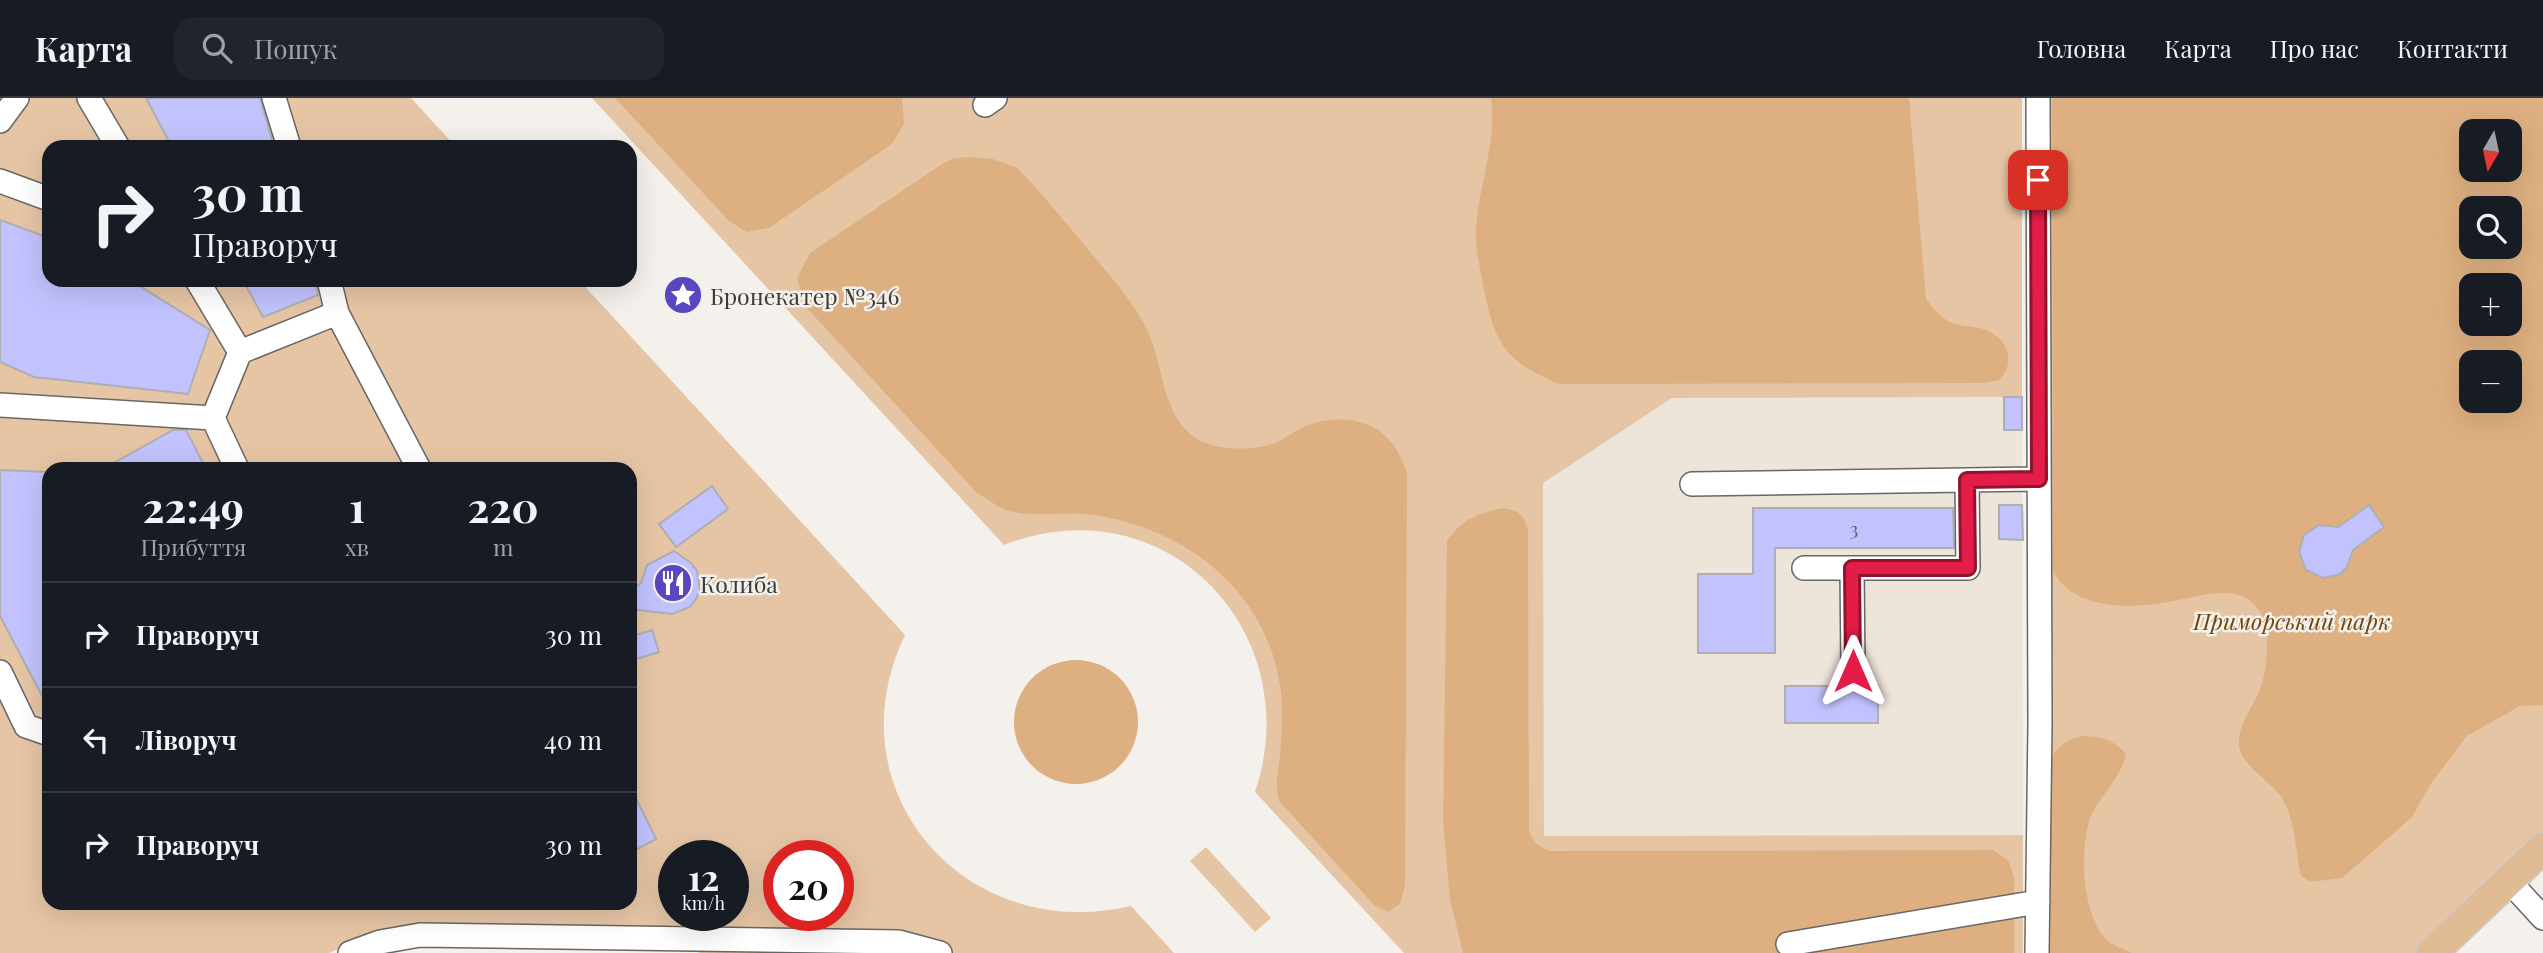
<!DOCTYPE html>
<html lang="uk">
<meta charset="utf-8">
<style>
body{margin:0;font-family:"Playfair Display",serif;background:#20242c;color:#f1f3f6;height:100vh;display:flex;flex-direction:column;font-size:26px;white-space:nowrap}
*{box-sizing:border-box;margin:0}
p{font-size:23px;color:#9ea1a6}
.icon{flex:none;width:38px;height:38px;fill:none;stroke:currentColor;stroke-width:2;stroke-linecap:round;stroke-linejoin:round}
.map{position:relative;flex:1;overflow:hidden}
.side{position:absolute;left:42px;top:364px;width:595px;height:448px;display:flex;flex-direction:column;background:#171b24;border-radius:21px;box-shadow:0 7px 28px #0002}
.side>*{flex:none}
.top-card{position:absolute;left:42px;top:42px;width:595px;height:147px;border-radius:21px;box-shadow:0 7px 28px #0002;background:#171b24;color:#f1f3f6;overflow:hidden}
.needle{width:46px;rotate:189deg}
.controls{position:absolute;left:2459px;top:21px;display:grid;gap:14px}
.controls a{display:grid;place-items:center;width:63px;height:63px;border-radius:14px;background:#171b24;box-shadow:0 7px 28px #0002;font-size:35px}
.speed{position:absolute;left:658px;top:742px;display:flex;gap:14px;font-size:35px;font-weight:700;text-align:center}
.speed>*{display:grid;place-content:center;width:91px;height:91px;border-radius:50%;background:#171b24;box-shadow:0 7px 28px #0002;line-height:1}
.speed small{font-size:18px;font-weight:400}
.speed .limit{border:10px solid #d22;background:#fff;color:#111}
.pin{position:absolute;display:grid;place-items:center;width:60px;height:60px;color:#fff;margin:-30px;border-radius:14px;box-shadow:0 4px 10px #0006}
.me{position:absolute;width:77px;margin:-38px;rotate:0deg;stroke-linejoin:round;filter:drop-shadow(0 0 5px #0008)}
.turn{display:flex;align-items:center;gap:24px;height:147px;padding:0 35px;font-size:32px}
.turn .icon{width:91px;height:91px;stroke-width:2.5}
.turn b{display:block;font-size:49px;line-height:60px}
.eta{display:flex;justify-content:space-evenly;align-items:center;height:119px;text-align:center}
.eta b{font-size:42px;font-weight:700;line-height:49px}
ul{padding:0;list-style:none}
li{display:flex;align-items:center;gap:21px;height:105px;padding:0 35px;border-top:2px solid #363941}
li div{flex:1}
li b{display:block;font-size:26px}
li em{font-style:normal}
header{display:flex;align-items:center;gap:42px;box-sizing:border-box;height:98px;padding:0 35px;background:#171b24;border-bottom:2px solid #363941}
header strong{font-size:33px}
nav{display:flex;gap:38px;margin-inline-start:auto;font-size:24px}
.search{width:490px;height:63px;background:#20242c;display:flex;align-items:center;gap:18px;box-sizing:border-box;padding:0 24px;border-radius:21px;color:#9ea1a6;font-size:26px}
.map>svg:first-child{display:block}
.built{fill:#ede4da}
.green{fill:#e6c5a5;fill-rule:evenodd}
.forest{fill:#deb081;fill-rule:evenodd}
.building{fill:#c2c2fe;stroke:#aeaeb3;stroke-width:2}
.lines{fill:none;stroke-linecap:round;stroke-linejoin:round}
.minor-casing{stroke:#6a6663;stroke-width:26}
.major-casing{stroke:#cdcccc;stroke-width:33}
.minor{stroke:#fff;stroke-width:23}
.major{stroke:#e0bb93;stroke-width:30}
.route-casing{stroke:#92132f;stroke-width:18}
.route{stroke:#e11d48;stroke-width:12}
.labels{text-anchor:middle;dominant-baseline:central;stroke-width:5;stroke-linejoin:round;paint-order:stroke}
.number-label{font-size:19px;fill:#5e5d6b}
.poi-label{font-size:23px;fill:#3d3b3a;stroke:#f4f0eb;text-anchor:start}
.park-label{font-size:23px;font-style:italic;fill:#71450b;stroke:#f4f0eb}
</style>
<header>
<strong>Карта</strong>
<div class="search"><svg class="icon" aria-label="search" viewBox="0 0 24 24"><circle cx="10" cy="10" r="6"/><path d="M15 15l6 6"/></svg>Пошук</div>
<nav><a>Головна</a><a>Карта</a><a>Про нас</a><a>Контакти</a></nav>
</header>
<div class="map">
<svg width="2543" height="855" viewBox="0 0 2543 855">
<rect width="100%" height="100%" fill="#f4f0eb"/>
<path class="built" d="M2022,299L2023,737L1544,738L1543,384L1671,300Z"/>
<path class="green" d="M0,0H411L456,49H49V182H579L905,537C830,693 966,847 1131,808L1174,855H699V833L357,842L329,855H0ZM49,371H630V805H49ZM674,758H733V817H674ZM779,758H838V817H779Z
M592,0H2022V299L1672,300L1543,385L1544,738L2023,737V855H1404L1255,694C1309,534 1165,384 1004,447Z
M2040,0H2543V742L2420,855H2041ZM2471,33H2510V72H2471ZM2471,110H2510V149H2471ZM2471,187H2510V226H2471ZM2471,264H2510V303H2471Z
M1206,749L1271,820L1255,834L1190,763Z"/>
<path class="forest" d="M615,0H902L904,26L892,46L769,130L747,134L729,123Z
M1491,0H1909L1926,201C1933,210 1939,218 1950,224C1959,229 1972,227 1983,231C2007,239 2017,262 2000,282L1984,285L1559,286C1503,263 1494,244 1483,186C1480,169 1475,151 1476,133C1478,88 1497,46 1491,0Z
M2052,0H2543V607L2520,608L2467,638L2432,684L2412,719L2342,780L2310,784L2301,778C2294,751 2297,720 2279,696C2266,680 2237,665 2239,642C2240,626 2250,612 2257,598C2265,581 2267,565 2267,546C2267,537 2266,524 2261,515C2240,481 2197,500 2168,504C2129,511 2073,512 2053,473ZM2471,33H2510V72H2471ZM2471,110H2510V149H2471ZM2471,187H2510V226H2471ZM2471,264H2510V303H2471Z
M972,59L993,61L1017,70C1042,95 1064,123 1087,150C1109,177 1135,204 1149,236C1164,270 1162,319 1197,341C1218,353 1253,353 1275,345C1287,340 1296,331 1308,327C1355,312 1394,328 1407,376L1405,787L1400,806L1388,814L1375,808L1279,703C1274,680 1279,677 1280,656C1282,630 1284,603 1278,577C1260,487 1181,430 1094,417C1066,413 1037,420 1009,413C998,410 987,400 977,395L805,208L797,180L810,155L942,66L954,60Z
M1504,410C1519,413 1523,416 1528,431L1529,733L1535,745L1549,753L1993,752L2008,762L2014,779V855H1463L1450,801L1443,724L1447,443C1462,421 1478,415 1504,410Z
M1014 624a62 62 0 1 1 124 0a62 62 0 1 1-124 0Z
M2081,638C2101,638 2113,641 2126,656C2120,684 2094,701 2088,728C2080,760 2083,812 2104,839C2109,846 2123,851 2132,855H2049V664C2057,648 2065,643 2081,638Z"/>
<path class="building" d="M146,0H260L274,49H172Z
M0,122L49,140V182H130L210,232L188,296L34,279L0,264Z
M243,182H315L318,197L263,219Z
M2004,299H2022V332H2004Z
M173,332H186L206,371H103Z
M0,372L49,374V611L0,518Z
M712,388L728,411L676,449L659,426Z
M1999,407H2022L2023,442L1999,441Z
M2369,407L2384,429L2353,452L2347,469L2340,476L2323,480L2306,472L2299,454L2304,437L2319,427L2338,429Z
M1753,410H1953L1954,450H1775V555H1698V476H1753Z
M674,453L691,465L697,473L700,492L696,501L690,509L672,516L638,512L630,501V493L641,485L647,467Z
M652,532L659,554L630,563V539Z
M1785,588H1878V625H1785Z
M630,688L656,741L630,755Z"/>
<g class="lines">
<g class="minor-casing">
<path id="minor" d="M89,0L118,49
M274,0L289,49
M985,7L995,0
M0,23L17,0
M0,83L49,101
M197,182L240,254
M329,182L337,215L419,371
M0,307L213,320
M237,371L213,320L240,254L337,215
M1692,386L2039,381
M1804,470H1968L1967,382
M1852,470L1853,573
M0,574L26,628L49,636
M2509,783L2543,820
M1788,846L2038,804
M350,855L380,844L420,837L899,844L940,855
M2037,855L2040,626L2038,0"/>
</g>
<g class="major-casing">
<path id="major" d="M2432,855L2543,750"/>
</g>
<use href="#minor" class="minor"/>
<use href="#major" class="major"/>
</g>
<g class="lines">
<g class="route-casing">
<path id="route" d="M1853,573L1852,470H1968L1967,382L2039,381L2038,82"/>
</g>
<use href="#route" class="route"/>
</g>
<defs>
<g id="sight-disc" transform="scale(2.0125)"><circle r="9.5" fill="#5947bf" stroke="#f4f0eb"/><path d="M0-6L1.8-2.2L6-1.7L2.9 1.2L3.7 5.4L0 3.3L-3.7 5.4L-2.9 1.2L-6-1.7L-1.8-2.2Z" fill="#fff"/></g>
<g id="restaurant-disc" transform="scale(2.0125)"><circle r="9.5" fill="#5947bf" stroke="#f4f0eb"/><path d="M-5-6h1v4h1v-4h1v4h1v-4h1v5L-1.5 .5V6h-2V.5L-5-1ZM5-6V6H3V1.5H1.5Q1.5-4 5-6Z" fill="#fff"/></g>
</defs>
<g fill-rule="evenodd">
<use href="#sight-disc" x="683" y="197"/>
<use href="#restaurant-disc" x="673" y="485"/>
</g>
<g class="labels">
<g class="number-label">
<text x="1854" y="430">3</text>
</g>
<g class="poi-label">
<text x="710" y="197">Бронекатер №346</text>
<text x="700" y="485">Колиба</text>
</g>
<g class="park-label">
<text x="2292" y="522">Приморський парк</text>
</g>
</g>
</svg>
<div class="controls">
<a><svg class="needle" viewBox="-14 -14 28 28"><path d="M0-13l5 13h-10z" fill="#e53935"/><path d="M0 13l5-13h-10z" fill="#9ea1a6"/></svg></a>
<a><svg class="icon" aria-label="search" viewBox="0 0 24 24"><circle cx="10" cy="10" r="6"/><path d="M15 15l6 6"/></svg></a>
<a>+</a>
<a>−</a>
</div>
<div class="speed"><div>12<small>km/h</small></div><div class="limit">20</div></div>
<div class="pin" style="left:2038px;top:82px;background:#d93025"><svg class="icon" aria-label="arrive" viewBox="0 0 24 24"><path d="M6 21V4h12l-3 4 3 4H6"/></svg></div>
<svg class="me" style="left:1853px;top:573px" viewBox="-20 -20 40 40"><path d="M0-17L14 15 0 8-14 15z" fill="#e11d48" stroke="#fff" stroke-width="4"/></svg>
<div class="top-card">
<div class="turn"><svg class="icon" aria-label="right" viewBox="0 0 24 24"><path d="M7 20v-9h11M14 6l5 5-5 5"/></svg><div><b>30 m</b>Праворуч</div></div>
</div>
<section class="side">
<div class="eta">
<div><b>22:49</b><p>Прибуття</p></div>
<div><b>1</b><p>хв</p></div>
<div><b>220</b><p>m</p></div>
</div>
<ul>
<li><svg class="icon" aria-label="right" viewBox="0 0 24 24"><path d="M7 20v-9h11M14 6l5 5-5 5"/></svg><div><b>Праворуч</b></div><em>30 m</em></li>
<li><svg class="icon" aria-label="left" viewBox="0 0 24 24"><path d="M17 20v-9H6M10 6l-5 5 5 5"/></svg><div><b>Ліворуч</b></div><em>40 m</em></li>
<li><svg class="icon" aria-label="right" viewBox="0 0 24 24"><path d="M7 20v-9h11M14 6l5 5-5 5"/></svg><div><b>Праворуч</b></div><em>30 m</em></li>
</ul>
</section>
</div>
